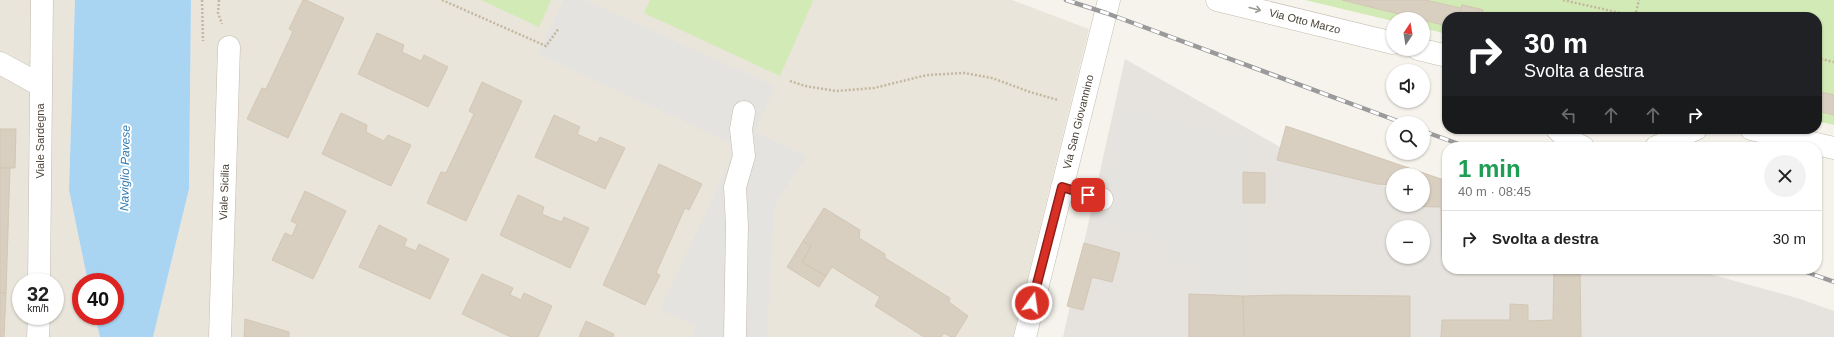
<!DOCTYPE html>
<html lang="it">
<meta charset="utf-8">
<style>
body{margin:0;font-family:Arial,sans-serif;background:#f2f2f2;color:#222;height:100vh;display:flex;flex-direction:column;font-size:15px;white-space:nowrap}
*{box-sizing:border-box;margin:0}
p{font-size:13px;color:#767676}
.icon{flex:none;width:22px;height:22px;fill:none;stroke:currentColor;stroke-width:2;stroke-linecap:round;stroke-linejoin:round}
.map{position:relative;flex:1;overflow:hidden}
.sheet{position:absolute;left:1442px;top:142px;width:380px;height:132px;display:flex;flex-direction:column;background:#fff;border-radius:16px;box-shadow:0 1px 3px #0004}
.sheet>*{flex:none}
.guide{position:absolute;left:1442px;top:12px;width:380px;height:122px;border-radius:16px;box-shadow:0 1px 3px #0004;background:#202124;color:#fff;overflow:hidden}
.needle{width:26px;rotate:12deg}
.controls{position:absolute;left:1386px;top:12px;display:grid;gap:8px}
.controls a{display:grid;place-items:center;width:44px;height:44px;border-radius:50%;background:#fff;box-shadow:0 1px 3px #0004;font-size:20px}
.speed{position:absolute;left:12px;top:273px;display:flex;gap:8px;font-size:20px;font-weight:700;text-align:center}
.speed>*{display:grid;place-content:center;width:52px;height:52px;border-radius:50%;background:#fff;box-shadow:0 1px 3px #0004;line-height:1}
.speed small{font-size:10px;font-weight:400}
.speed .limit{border:6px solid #d22;background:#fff;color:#111}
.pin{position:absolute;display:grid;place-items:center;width:34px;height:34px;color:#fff;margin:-17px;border-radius:8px;box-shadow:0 2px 6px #0006}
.me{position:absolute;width:44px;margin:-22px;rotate:14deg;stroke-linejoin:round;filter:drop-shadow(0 0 3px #0008)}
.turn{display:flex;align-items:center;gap:14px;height:84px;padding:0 16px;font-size:18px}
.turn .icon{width:52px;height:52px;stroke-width:2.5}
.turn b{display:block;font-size:28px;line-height:34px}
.lanes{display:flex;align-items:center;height:38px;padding:0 16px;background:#0003;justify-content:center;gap:20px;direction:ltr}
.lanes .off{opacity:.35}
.round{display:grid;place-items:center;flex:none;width:42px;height:42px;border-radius:21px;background:#f2f2f2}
.headline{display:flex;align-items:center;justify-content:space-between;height:68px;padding:0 16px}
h1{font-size:24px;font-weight:700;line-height:30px;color:#1e9e55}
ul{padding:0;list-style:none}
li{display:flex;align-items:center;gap:12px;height:56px;padding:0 16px;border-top:1px solid #e0e0e0}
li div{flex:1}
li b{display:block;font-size:15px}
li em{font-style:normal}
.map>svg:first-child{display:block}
.residential{fill:#eae5da;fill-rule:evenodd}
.industrial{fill:#e6e2dd;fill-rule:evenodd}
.green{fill:#d2eab5}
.parking{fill:#e5e3e0}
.water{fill:#a9d4f2}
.building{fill:#d8cfc1;stroke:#d3c7b4}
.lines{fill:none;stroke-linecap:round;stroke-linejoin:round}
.minor-casing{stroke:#c2bbae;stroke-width:23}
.path{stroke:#c4b79f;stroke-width:2.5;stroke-dasharray:2 2;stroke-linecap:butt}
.minor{stroke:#fff;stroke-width:22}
.rail-casing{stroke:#9a9a9a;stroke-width:4.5}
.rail{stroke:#fff;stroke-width:3;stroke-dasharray:9;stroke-linecap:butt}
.oneway{stroke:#9c9892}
.route-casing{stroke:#8d1f18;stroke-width:10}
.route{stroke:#d93025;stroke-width:7}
.labels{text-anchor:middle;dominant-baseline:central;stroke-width:4;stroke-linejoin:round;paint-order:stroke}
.street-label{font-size:11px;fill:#4b4439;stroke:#fff}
.water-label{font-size:12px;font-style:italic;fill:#2e7ab2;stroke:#fff}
</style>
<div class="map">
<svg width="1834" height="337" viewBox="0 0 1834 337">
<rect width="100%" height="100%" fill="#f6f3ec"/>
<path class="residential" d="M0,0H75L69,190L88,282H81V316H95L100,337H0ZM21,282H55V316H21Z
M191,0H1012L1089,29L1013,337H153L189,189Z"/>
<path class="industrial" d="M1125,59L1317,168L1393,188V205L1447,203V269H1691L1797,298L1834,311V337H1063ZM1393,227H1423V257H1393Z"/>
<path class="green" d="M481,0H551L539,27Z
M650,0H812L813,1L780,76L644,13Z
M1305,0H1834V125L1817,121V17H1447V34L1423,28V19H1393V21Z"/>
<path class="parking" d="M563,0H585L775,86L755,132L806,156L774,207L767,337H691L696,326L660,310L737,146L538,54Z
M1121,105L1215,131L1245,133L1246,291L1190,297L1195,269L1168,260L1166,240L1093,225L1102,199Z"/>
<path class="water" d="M75,0H191L189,189L153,337H100L95,316H115V282H88L69,190Z"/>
<path class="building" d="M303,0H306L344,18L288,138L247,119L262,88L266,89L290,38L293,31L289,29Z
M1342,0H1425L1461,8L1462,5L1483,10L1482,13L1499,17H1447V26Z
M1462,5L1483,10L1481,17H1459Z
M377,33L404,45L402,52L421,61L424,55L448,67L428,107L358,74Z
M482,82L522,101L466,221L427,203L441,172L446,173L474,114L469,111Z
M1817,91L1834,95V115L1817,111Z
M341,113L367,125L366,132L384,141L388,135L411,145L391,186L322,154Z
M554,115L580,127L577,134L597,143L600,137L625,148L605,189L535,157Z
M1286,126L1447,181V258H1442L1441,207L1396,206V205H1423V175H1393V185L1377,184L1277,160Z
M0,129H16L15,168H0Z
M659,164L702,184L689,210L685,208L656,273L660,275L645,305L603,285Z
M0,168H10L6,293H0Z
M1243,172L1265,173V203H1243Z
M305,191L346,211L313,279L272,260L285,233L292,236L297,224L291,221Z
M518,195L544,207L542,214L551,218L562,222L564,217L589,228L570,268L500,235Z
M824,208L860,230L859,238L885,254V258L950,298L949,302L968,316L955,337H951L944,333L941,337H924L875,306L880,297L832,267L826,276L802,262L811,246L803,241Z
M379,225L407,239L404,246L416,251L419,244L449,259L430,299L359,267Z
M803,241L811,246L802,262L826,276L819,287L787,267Z
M1084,243L1120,253L1112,282L1092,277L1083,310L1067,306Z
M1554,269H1580L1581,337H1441L1442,320H1510V304L1528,305V321L1553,320Z
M482,274L513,288L510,295L515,297L521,300L524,293L552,306L538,337H511L462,314Z
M0,293H6L4,337H0Z
M1189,294L1243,296L1244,337H1189Z
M1283,295L1410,296V337H1244L1243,296Z
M245,319L289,332V337H244Z
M586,321L614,334L613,337H579Z"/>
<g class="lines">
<g class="minor-casing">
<path id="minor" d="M1217,0L1393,43
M1418,49L1447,56
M0,63L40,85
M1557,129L1567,139L1583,147
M1751,129L1834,148
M1656,147L1696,129
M1062,187L1102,199
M39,282L42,0
M38,337L39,316
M220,337L229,47
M735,337L737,225L735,187L744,156L741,129L744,112
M1025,337L1109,0"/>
</g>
<path class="path" d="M202,0L203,41
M219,0L218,13L222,24
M442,0L546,46L559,28
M1563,0L1638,17
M1635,16L1639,0
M1817,58L1834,62
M790,81L805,86L836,91L874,88L927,75L964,73L992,78L1030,92L1058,100"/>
<use href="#minor" class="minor"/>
<g class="rail-casing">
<path id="rail" d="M1066,0L1106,13L1403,123
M1423,131L1467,147
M1798,269L1834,282"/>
</g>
<use href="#rail" class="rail"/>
</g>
<defs><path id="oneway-shaft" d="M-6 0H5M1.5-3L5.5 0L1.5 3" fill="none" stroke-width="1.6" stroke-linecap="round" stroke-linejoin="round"/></defs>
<use class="oneway" href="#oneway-shaft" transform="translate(1255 9) rotate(14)"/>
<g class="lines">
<g class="route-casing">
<path id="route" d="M1032,303L1062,187L1088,195"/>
</g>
<use href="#route" class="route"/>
</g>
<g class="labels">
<g class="street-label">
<text transform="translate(1305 21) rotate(14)">Via Otto Marzo</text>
<text transform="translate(1078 122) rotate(-76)">Via San Giovannino</text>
<text transform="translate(40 141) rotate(-90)">Viale Sardegna</text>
<text transform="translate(224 192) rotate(-88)">Viale Sicilia</text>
</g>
<g class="water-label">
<text transform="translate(125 168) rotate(-89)">Naviglio Pavese</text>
</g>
</g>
</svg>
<div class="controls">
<a><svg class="needle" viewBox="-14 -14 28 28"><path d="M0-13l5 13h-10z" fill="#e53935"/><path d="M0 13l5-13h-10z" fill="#767676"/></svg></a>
<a><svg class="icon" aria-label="sound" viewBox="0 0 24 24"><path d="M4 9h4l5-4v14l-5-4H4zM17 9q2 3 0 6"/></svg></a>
<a><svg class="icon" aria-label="search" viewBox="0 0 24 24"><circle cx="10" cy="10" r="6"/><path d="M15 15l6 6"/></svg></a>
<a>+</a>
<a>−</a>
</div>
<div class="speed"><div>32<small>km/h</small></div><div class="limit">40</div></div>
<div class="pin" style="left:1088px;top:195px;background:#d93025"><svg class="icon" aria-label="arrive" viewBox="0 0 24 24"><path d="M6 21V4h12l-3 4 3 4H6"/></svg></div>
<svg class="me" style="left:1032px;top:303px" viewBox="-20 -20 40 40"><circle r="17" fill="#d93025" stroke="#fff" stroke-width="3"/><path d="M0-11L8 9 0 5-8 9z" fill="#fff"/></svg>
<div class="guide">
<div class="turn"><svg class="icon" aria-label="right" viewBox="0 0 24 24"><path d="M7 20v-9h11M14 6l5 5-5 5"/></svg><div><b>30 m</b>Svolta a destra</div></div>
<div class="lanes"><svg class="icon off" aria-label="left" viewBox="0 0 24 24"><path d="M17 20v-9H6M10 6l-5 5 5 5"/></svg><svg class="icon off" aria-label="ahead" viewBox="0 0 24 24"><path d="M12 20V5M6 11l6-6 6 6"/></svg><svg class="icon off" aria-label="ahead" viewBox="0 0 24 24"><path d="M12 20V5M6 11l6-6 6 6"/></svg><svg class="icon" aria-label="right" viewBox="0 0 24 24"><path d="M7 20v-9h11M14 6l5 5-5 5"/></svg></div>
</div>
<section class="sheet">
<div class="headline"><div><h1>1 min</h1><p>40 m · 08:45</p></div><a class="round"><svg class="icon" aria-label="close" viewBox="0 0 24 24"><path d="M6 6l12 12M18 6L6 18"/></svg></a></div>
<ul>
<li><svg class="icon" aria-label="right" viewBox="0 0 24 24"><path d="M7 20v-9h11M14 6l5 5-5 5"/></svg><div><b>Svolta a destra</b></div><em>30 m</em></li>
</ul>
</section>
</div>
